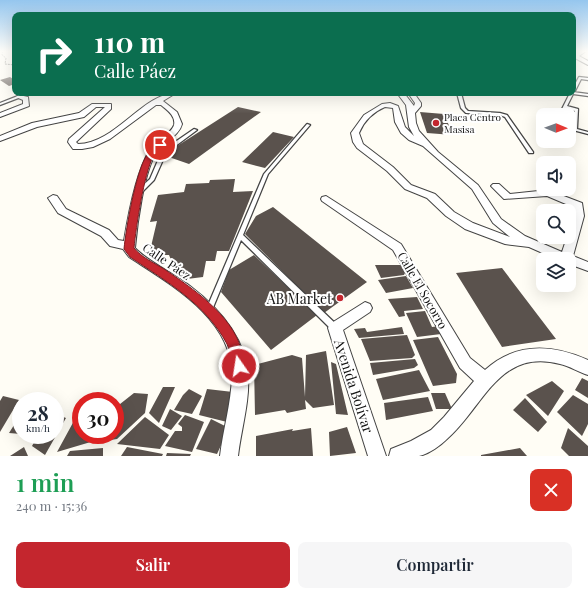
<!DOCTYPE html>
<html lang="es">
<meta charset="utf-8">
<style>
body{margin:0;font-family:"Playfair Display",serif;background:#f6f6f7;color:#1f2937;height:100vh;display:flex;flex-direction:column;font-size:15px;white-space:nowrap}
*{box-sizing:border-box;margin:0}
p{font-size:13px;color:#747a83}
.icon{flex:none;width:22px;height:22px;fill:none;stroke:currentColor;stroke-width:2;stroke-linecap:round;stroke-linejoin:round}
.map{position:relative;height:456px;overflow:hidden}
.sheet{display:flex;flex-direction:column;background:#fff;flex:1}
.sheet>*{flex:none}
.hud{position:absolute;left:12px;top:12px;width:564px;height:84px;border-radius:8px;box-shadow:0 4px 16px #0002;background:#0b6e4f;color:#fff;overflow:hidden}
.needle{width:26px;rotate:91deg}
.buttons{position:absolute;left:536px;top:108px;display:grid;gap:8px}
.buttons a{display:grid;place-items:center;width:40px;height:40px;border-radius:8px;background:#fff;box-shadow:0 4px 16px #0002;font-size:20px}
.speed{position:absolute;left:12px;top:392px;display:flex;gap:8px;font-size:20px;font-weight:700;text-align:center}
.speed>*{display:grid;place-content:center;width:52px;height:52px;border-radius:50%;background:#fff;box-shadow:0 4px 16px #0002;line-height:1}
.speed small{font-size:10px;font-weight:400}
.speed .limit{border:6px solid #d22;background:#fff;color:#111}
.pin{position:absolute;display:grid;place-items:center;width:34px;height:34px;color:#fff;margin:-17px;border:2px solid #fff;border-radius:50%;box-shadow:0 1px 4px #0007}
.me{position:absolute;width:44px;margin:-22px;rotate:347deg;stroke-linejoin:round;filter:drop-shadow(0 0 3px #0008)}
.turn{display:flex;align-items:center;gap:14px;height:84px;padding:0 16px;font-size:18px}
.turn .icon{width:52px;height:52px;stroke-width:2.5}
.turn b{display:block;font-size:28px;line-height:34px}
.round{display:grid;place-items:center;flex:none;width:42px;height:42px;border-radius:8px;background:#f6f6f7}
.summary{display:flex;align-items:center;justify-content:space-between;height:68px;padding:0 16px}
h1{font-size:24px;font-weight:600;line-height:30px;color:#1e9e55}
.button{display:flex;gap:8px;margin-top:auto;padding:8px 16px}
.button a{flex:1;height:46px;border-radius:8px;background:#c4262e;color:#fff;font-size:16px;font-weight:600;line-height:46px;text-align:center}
.button a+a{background:#f6f6f7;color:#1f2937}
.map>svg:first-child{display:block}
.building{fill:#5a524d}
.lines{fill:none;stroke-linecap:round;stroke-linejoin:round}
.lane-casing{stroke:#444;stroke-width:2.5}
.street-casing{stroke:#444;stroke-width:2}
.path{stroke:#333;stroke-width:1;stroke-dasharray:2 1;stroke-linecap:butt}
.lane{fill:#fff;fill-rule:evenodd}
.street{fill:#fff;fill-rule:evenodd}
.route{fill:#c4262e;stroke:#7f191e}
.poi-dot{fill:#c4262e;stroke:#fff;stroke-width:1.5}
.labels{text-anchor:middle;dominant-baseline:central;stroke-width:4;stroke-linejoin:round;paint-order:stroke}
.far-poi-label{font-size:10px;fill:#111;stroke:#fff;text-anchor:start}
.street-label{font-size:12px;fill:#111;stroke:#fff}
.near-poi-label{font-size:14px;fill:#111;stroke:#fff;text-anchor:end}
.near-street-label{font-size:14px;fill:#111;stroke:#fff}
</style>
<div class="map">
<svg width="588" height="456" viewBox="0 0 588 456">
<rect width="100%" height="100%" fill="#fffdf5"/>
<path class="building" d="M10,77L15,80V84L9,86L0,80Z
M238,107L261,112L189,164L163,155Z
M420,112L444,114L453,135L427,133Z
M273,132L294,137L265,168L242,162Z
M235,179L233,192L253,191L229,251H217L215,261H206L203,277L187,279V273L176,272L169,255H149L157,221L150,222L158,195L184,192L186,184L209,183L210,180Z
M273,207L367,282L324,313L245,234L256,216Z
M254,255L317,315L271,350L221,292L229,270Z
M375,265H401L405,273L404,275L381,278Z
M502,268L556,339L502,347L456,273Z
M406,276L413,288L386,293L378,280Z
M417,297L423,309L404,311L405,316L399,317L388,299Z
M425,311L432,327L440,326L441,334L417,337L406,313Z
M402,327L404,334L359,338L354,329L365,328L367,332Z
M407,335L415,355L412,358L370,361L361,339Z
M438,337L457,374L456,383L433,386L413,340Z
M326,351L334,405L313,408L305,400L306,409L287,413L285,410L255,415L254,365L292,355L302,358L305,397L306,355Z
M415,359L418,365L414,368L373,375L370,363Z
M331,362L336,364L348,415L336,414Z
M419,370L430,391L383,400L376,379Z
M582,378L588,381V398L575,390Z
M552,381L564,391L548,416L526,395Z
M163,387H175L159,423L149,413Z
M189,389L202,396L192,414L174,410L183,395Z
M207,389L233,392L227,422L199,415Z
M134,393L148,394L145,413L117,439L98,442L101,435H115V408Z
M431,393H445L452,409H436Z
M573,395L588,404V424L582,436L557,412Z
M3,396L19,400L0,432V401Z
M428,397L433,411L386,420L384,403Z
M525,398L547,422L538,432L513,410Z
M81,408V435H96L94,441L57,452Z
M170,409L182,416L171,430L162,426Z
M21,414V434L9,433Z
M55,414L66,418L45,455L32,446L38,435H55Z
M185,415L204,422L192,452L165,446L175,431H182V427L178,424Z
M145,417L169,435L160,449L117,444Z
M211,419L229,428L217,454L196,449Z
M347,427L356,453L330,456L329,432Z
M311,428L313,456H256V436L293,429L292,431Z
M568,428L588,446V456H569L561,448Z
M24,447L28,456H10Z
M127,447L163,454L162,456H121Z
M103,448V456H67L70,451Z
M520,448L527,456H481V455Z
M167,453L191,454L190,456H166Z"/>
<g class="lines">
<g class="lane-casing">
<path id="lane" d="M579,77L588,78V80L581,79L575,91L573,92V88Z
M573,92L588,94V96L573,94L567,106L578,109L577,129L588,132V134L569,129V127L573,128L575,111L566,108L563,115H559L570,93H573Z
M457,93H461L465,108L468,111L500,113L507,115L533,152V153H529L505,117L500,115L466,113L461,108Z
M18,96L21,97L0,105V103Z
M307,124L310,125L268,174L243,235L338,326L339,328L338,330L335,331L332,330L241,240L212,310L211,312L209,313L207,312L206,310L264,174Z
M194,129L197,130L166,153L154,180L143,191H139V189L150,179L162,151Z"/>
</g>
<g class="street-casing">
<path id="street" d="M579,51H586L579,56L588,61V65L573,57L574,53Z
M176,93L163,101L177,112L182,124C179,136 164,142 157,152C144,169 137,226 135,248C144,259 176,275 190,286C219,308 245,337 248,375C250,401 241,430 238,456H220C223,430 231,404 232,377C234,319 170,284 129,257L123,249L110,246L101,236L58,213L48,198L53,195L57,196L66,209L109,230L118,240L124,241C128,216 136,173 149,151C153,143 172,133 174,125C176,116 167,110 161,105H156L110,139L93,147L82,149H73L68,142L69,139L105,107H96L84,117L37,127L0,141V136L32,123L79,113L92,104H111V109L76,142L78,144C115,144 143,93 176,93Z
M397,93H404L414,106L415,103L408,93H414L421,103V106L415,113L416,123L419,131L438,152L478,185L501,219L525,236L562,252L567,237H569C569,226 574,218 573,207L547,196L504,199L491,186L493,184H499L510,194L548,190L582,203L584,216L573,256L588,262V271L569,264V259H556L529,247L505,244L465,229L446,216L427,198L405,189L387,171L357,148L353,142L351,133L364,115L382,104L390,103L398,106L405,127L414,136L409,127L406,105ZM385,107L393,108L395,122L401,133L409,140L423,146L472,189L493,223L510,237L473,223L454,212L435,194L411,185L393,167L363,144L359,133C364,121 373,112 385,107Z
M19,95L28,97L29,106L0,117V113L23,104V100L16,97Z
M326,196L401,244L470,358L485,370C516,342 552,344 588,360V375C578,372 570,366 560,364C499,348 484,406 448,438C441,445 429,454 419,456C410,456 398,456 389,456L391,449L411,441L431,430L444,417L474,381L460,368L393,250L322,201L321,199L322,197Z
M365,302L370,304L372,308L370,312L343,330L386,456H368L328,328L330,324Z"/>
</g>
<path class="path" d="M3,51L2,55L6,58L5,64L15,65"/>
<use href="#lane" class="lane"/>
<use href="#street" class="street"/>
</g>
<linearGradient id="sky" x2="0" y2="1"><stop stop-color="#95c6ee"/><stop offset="0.45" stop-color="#fffefa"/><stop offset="1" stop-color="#fffefa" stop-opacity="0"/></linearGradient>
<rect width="588" height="114" fill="url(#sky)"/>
<path class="route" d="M157,143L163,145C160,149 156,152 153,157C144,174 136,227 134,248C141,257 154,263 164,269C192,288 232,315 241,349C243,356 246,363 244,370L239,372L234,370C231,362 231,352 227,344C206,304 166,281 130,257L124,249C126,228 136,171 147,155C150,151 154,147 157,143Z"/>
<g class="poi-dot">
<circle cx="436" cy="123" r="4"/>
<circle cx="340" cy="298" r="4"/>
</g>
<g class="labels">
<g class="far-poi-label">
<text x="444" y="117">Placa Centro<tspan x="444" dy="12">Masisa</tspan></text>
</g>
<g class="street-label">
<text transform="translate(167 261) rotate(34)">Calle Páez</text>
<text transform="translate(423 290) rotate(60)">Calle El Socorro</text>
</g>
<g class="near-poi-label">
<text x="332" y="298">AB Market</text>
</g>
<g class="near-street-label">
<text transform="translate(354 386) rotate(72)">Avenida Bolívar</text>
</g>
</g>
</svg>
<div class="buttons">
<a><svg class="needle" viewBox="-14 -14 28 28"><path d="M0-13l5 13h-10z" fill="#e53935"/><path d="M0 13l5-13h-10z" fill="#747a83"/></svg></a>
<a><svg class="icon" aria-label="sound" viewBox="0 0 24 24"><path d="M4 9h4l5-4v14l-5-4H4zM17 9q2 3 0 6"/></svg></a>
<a><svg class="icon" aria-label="search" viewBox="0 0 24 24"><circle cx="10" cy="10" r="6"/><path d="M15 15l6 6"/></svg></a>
<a><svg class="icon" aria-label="layers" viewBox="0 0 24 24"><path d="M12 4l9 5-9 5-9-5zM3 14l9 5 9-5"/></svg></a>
</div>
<div class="speed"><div>28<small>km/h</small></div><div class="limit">30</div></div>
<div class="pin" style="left:160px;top:145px;background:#d93025"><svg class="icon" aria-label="arrive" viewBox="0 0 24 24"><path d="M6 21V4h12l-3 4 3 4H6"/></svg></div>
<svg class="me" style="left:239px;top:366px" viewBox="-20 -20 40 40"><circle r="17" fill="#c4262e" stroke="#fff" stroke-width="3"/><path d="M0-11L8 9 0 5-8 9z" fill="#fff"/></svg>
<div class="hud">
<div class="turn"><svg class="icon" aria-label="right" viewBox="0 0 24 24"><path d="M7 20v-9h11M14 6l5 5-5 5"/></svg><div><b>110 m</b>Calle Páez</div></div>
</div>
</div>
<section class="sheet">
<div class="summary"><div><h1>1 min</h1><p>240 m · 15:36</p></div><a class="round" style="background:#d93025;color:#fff"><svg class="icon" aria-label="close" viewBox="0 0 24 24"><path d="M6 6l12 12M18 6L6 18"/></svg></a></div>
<div class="button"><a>Salir</a><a>Compartir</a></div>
</section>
